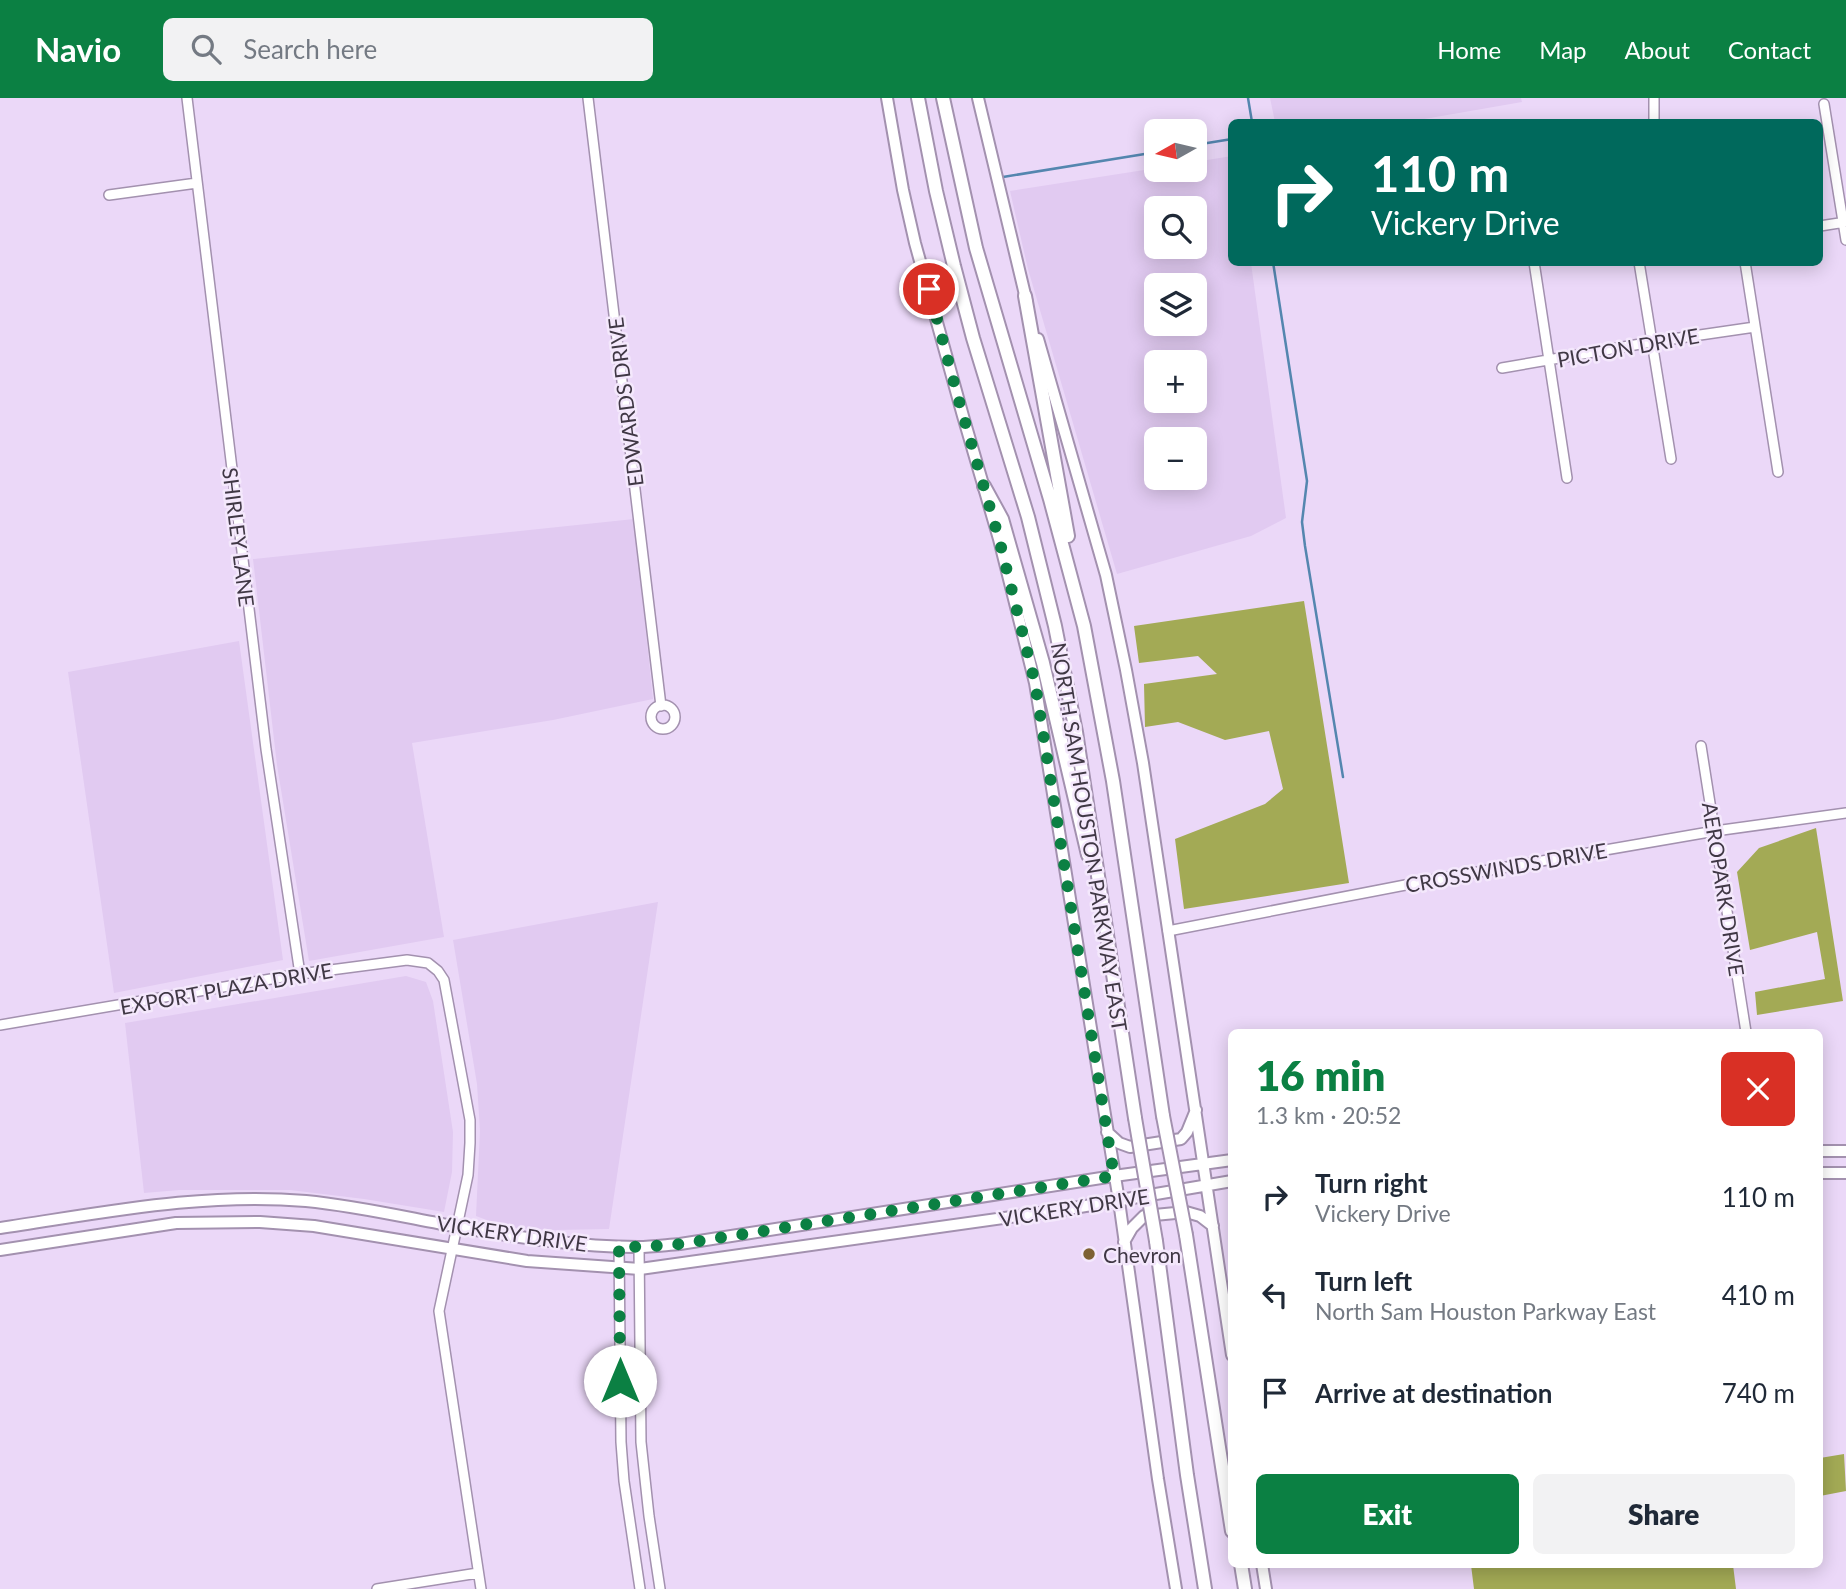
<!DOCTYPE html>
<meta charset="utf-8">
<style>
body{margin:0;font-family:Lato,sans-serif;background:#f2f2f3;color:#1f2937;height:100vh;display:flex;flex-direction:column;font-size:26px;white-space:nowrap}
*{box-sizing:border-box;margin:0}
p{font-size:23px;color:#747a83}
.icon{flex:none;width:38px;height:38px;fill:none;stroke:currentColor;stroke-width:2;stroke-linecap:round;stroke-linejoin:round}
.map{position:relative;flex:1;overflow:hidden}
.side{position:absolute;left:1228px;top:931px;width:595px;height:539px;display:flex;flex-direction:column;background:#fff;border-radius:10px;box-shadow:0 4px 18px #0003}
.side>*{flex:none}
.guide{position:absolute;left:1228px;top:21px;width:595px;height:147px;border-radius:10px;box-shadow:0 4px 18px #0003;background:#00695c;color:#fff;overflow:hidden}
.needle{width:46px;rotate:262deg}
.buttons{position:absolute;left:1144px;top:21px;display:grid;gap:14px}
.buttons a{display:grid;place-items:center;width:63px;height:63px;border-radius:10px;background:#fff;box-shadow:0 4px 18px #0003;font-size:35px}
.pin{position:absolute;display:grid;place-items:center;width:60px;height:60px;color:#fff;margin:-30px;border:4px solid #fff;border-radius:50%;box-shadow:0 2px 7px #0007}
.me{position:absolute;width:77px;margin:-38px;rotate:0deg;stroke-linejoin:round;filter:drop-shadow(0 0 5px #0008)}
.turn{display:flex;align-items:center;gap:24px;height:147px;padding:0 28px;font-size:32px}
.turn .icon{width:91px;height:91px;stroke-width:2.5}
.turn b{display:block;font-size:49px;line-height:60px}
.round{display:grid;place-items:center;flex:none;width:74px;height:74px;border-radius:10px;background:#f2f2f3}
.headline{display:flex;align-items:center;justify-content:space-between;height:119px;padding:0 28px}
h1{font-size:42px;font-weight:800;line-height:52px;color:#0b8043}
.button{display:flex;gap:14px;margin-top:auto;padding:14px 28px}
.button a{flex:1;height:80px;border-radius:10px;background:#0b8043;color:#fff;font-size:28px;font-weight:800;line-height:80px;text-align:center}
.button a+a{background:#f2f2f3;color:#1f2937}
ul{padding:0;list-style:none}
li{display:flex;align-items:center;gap:21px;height:98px;padding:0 28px}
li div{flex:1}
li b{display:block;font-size:26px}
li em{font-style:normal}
header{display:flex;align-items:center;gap:42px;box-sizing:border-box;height:98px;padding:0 35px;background:#0b8043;color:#fff}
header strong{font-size:33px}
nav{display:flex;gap:38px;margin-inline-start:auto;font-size:24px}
.search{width:490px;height:63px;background:#f2f2f3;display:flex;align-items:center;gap:18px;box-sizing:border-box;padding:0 24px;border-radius:10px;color:#747a83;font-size:26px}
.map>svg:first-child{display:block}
.built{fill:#e1caf1;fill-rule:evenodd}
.forest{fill:#a3aa55}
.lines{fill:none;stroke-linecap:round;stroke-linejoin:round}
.stream{stroke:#5486af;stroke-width:2.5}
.minor-casing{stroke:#a391af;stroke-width:12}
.major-casing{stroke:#a391af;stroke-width:14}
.highway-casing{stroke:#a391af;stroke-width:16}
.minor{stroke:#fff;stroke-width:9}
.major{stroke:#fff;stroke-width:10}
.highway{stroke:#fff;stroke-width:12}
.highway-bridge-casing{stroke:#a391af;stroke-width:16;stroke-linecap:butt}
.highway-bridge{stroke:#fff;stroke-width:12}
.route{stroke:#0b8043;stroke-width:12;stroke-dasharray:0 21.6}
.poi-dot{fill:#7d6133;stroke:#f4e8fc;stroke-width:2.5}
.labels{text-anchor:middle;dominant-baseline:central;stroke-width:5;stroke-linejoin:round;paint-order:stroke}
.street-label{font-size:21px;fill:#403845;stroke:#f4e8fc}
.poi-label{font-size:21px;fill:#403845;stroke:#f4e8fc;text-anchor:start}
</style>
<header>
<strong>Navio</strong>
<div class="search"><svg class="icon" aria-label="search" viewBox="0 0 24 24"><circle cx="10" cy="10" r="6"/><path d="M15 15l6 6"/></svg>Search here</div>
<nav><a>Home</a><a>Map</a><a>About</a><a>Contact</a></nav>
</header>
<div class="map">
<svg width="1846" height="1491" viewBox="0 0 1846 1491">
<rect width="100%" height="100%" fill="#ebd8f8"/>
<path class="built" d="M1270,0H1521L1522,4L1407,24H1275Z
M1232,58V164L1251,165L1286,420L1251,438L1117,476L1028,171L1010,93L1157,70V72H1195V64ZM1195,110V149H1157V110ZM1195,187V226H1157V187ZM1195,264V303H1157V264ZM1195,341V380H1157V341Z
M634,421L653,601L553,622L412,645L444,839L309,863L277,667L253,461Z
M239,543L283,862L114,895L68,574Z
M658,804L609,1131L555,1132L508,1130L476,1118L480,1033L477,986L453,842Z
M406,878L426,884L433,903L453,1034L452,1074L444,1114L364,1101L290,1092H180L144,1095L125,925Z"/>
<path class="forest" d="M1304,503L1349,785L1184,811L1175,741L1265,706L1283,691L1269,633L1225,642L1178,624L1145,629L1144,586L1217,576L1198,558L1139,565L1134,528Z
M1816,730L1843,903L1757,917L1755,894L1825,881L1817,834L1750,852L1737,774L1759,750Z
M1844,1356L1846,1393L1820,1398V1360Z
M1471,1467H1733L1736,1491H1474Z"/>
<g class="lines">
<path class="stream" d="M1248,0L1252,24
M1195,47L1232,41
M1003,79L1157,54
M1273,164L1307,383L1302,424L1305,448L1343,679"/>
<g class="minor-casing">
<path id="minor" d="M187,0L266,651L300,876
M588,0L661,608
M1654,0V24
M1824,6L1846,142
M109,97L197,85
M1820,128L1846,124
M1534,164L1567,380
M1639,164L1671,361
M1745,164L1778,374
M1502,270L1652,244L1755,229
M651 619a12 12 0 1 1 24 0a12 12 0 1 1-24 0Z
M1701,648L1746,934
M1168,833L1426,783L1715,733L1846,715
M0,927L300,876L407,862L428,865L438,873L444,882L470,1022V1045L468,1077L439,1213L481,1491
M619,1148L621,1344L624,1383L640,1491
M639,1149L641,1344L649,1418L660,1491
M377,1491L478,1475"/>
</g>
<g class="major-casing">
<path id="major" d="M887,0L903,92L915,145L963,318L999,441L1035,585L1119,1103L1158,1381L1176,1491
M978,0L1027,205
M1038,241L1106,477L1126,572L1143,665L1232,1257
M1107,1034L1119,1045L1130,1049L1181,1041L1187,1034L1196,1012
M1820,1053H1846
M1820,1075H1846
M0,1130C102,1115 203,1094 306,1103C358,1108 408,1120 458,1129C517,1139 578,1149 638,1149C652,1149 666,1147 680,1146L1114,1078L1232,1062
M1124,1144L1132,1130L1144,1118L1186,1114L1200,1118L1213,1128
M0,1152L176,1125L260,1124L314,1128L527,1163L640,1171L1068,1111L1232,1083
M1262,1466L1266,1491"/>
</g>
<g class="highway-casing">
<path id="highway" d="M918,0L936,93L954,168L973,240L1028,419L1055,528L1076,634L1135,1020
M943,0L976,150L1050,401L1084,528L1113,683L1163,1018
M1025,198L1068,438
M984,388L1002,421L1043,565L1088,757
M1186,1137L1232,1433
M1156,1143L1187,1377L1205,1491
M1241,1466L1245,1491"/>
</g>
<use href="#minor" class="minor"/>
<use href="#major" class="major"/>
<use href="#highway" class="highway"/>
<g class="highway-bridge-casing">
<path id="highway-bridge" d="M1163,1018L1186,1137
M1135,1020L1156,1143"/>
</g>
<use href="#highway-bridge" class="highway-bridge"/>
</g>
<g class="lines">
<path class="route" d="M620,1283L619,1148L639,1149L680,1146L1114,1078L1035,585L999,441L957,296L929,191"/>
</g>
<circle class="poi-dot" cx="1089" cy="1156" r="7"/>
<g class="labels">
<g class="street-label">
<text transform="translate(1628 249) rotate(-10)">PICTON DRIVE</text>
<text transform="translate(625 304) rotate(-97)">EDWARDS DRIVE</text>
<text transform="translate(239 439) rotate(83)">SHIRLEY LANE</text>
<text transform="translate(1090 739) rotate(81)">NORTH SAM HOUSTON PARKWAY EAST</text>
<text transform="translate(1506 769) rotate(-10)">CROSSWINDS DRIVE</text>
<text transform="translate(1724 791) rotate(81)">AEROPARK DRIVE</text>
<text transform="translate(226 890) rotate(-10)">EXPORT PLAZA DRIVE</text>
<text transform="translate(1074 1109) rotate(-9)">VICKERY DRIVE</text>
<text transform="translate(512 1135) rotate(8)">VICKERY DRIVE</text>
</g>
<g class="poi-label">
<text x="1103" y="1156">Chevron</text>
</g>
</g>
</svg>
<div class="buttons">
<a><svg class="needle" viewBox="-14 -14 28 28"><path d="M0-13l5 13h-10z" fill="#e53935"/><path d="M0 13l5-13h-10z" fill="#747a83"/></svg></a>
<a><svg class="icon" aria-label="search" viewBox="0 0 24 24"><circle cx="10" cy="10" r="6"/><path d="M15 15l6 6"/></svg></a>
<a><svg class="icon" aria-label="layers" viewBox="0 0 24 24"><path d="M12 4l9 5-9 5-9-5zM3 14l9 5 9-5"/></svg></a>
<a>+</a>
<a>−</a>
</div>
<div class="pin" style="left:929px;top:191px;background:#d93025"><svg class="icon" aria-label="arrive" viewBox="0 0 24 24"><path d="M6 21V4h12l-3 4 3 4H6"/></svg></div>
<svg class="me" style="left:620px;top:1283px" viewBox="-20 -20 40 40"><circle r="19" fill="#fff"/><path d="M0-13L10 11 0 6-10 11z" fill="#0b8043"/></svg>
<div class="guide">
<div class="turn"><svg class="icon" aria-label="right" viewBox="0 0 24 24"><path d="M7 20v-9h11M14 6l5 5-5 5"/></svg><div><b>110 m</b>Vickery Drive</div></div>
</div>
<section class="side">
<div class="headline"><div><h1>16 min</h1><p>1.3 km · 20:52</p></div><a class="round" style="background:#d93025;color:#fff"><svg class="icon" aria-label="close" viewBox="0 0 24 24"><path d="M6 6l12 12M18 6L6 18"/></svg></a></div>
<ul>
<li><svg class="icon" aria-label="right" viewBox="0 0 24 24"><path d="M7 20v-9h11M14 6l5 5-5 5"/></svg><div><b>Turn right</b><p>Vickery Drive</p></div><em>110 m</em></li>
<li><svg class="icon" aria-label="left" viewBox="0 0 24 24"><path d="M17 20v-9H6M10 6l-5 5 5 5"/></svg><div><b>Turn left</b><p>North Sam Houston Parkway East</p></div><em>410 m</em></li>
<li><svg class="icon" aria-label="arrive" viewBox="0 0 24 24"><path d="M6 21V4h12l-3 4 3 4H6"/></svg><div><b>Arrive at destination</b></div><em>740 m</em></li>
</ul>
<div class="button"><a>Exit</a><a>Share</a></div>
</section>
</div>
